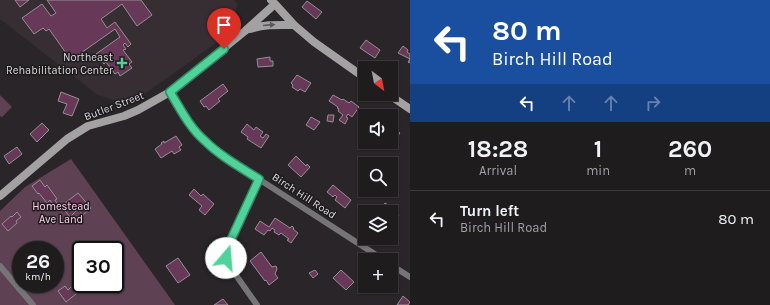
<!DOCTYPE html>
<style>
body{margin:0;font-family:Karla,sans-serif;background:#272527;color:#f1f3f6;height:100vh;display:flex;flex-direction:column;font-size:15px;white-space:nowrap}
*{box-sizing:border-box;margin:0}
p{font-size:13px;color:#a1a1a4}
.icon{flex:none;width:22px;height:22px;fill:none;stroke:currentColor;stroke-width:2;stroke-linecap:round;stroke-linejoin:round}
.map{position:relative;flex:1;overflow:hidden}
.side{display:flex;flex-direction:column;background:#1f1c1e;width:360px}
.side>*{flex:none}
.guide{background:#1a4fa0;color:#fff;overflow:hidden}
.needle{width:26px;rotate:148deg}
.buttons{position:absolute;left:358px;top:61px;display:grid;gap:8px}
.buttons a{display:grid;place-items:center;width:40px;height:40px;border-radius:0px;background:#1f1c1e;box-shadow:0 1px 3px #0004,0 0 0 1px #3c3a3c;font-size:20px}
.speed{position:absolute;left:12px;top:241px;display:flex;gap:8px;font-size:20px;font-weight:700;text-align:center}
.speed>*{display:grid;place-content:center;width:52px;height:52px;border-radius:50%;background:#1f1c1e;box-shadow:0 1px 3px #0004,0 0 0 1px #3c3a3c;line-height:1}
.speed small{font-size:10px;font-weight:400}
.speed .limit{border:2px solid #111;border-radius:6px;background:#fff;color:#111}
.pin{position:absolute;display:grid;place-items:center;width:34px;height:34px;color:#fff;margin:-41px -17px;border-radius:50% 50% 50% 0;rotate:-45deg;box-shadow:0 0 4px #0007}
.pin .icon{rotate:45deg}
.me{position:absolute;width:44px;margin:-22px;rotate:18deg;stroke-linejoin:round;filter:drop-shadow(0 0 3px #0008)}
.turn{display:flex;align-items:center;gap:14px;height:84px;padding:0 16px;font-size:18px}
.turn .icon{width:52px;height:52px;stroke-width:2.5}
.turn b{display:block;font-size:28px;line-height:34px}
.lanes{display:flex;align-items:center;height:38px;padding:0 16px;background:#0003;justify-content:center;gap:20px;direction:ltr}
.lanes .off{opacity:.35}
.eta{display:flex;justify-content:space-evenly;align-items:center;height:68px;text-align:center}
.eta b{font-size:24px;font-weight:700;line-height:28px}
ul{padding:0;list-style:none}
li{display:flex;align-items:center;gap:12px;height:56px;padding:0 16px;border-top:1px solid #3c3a3c}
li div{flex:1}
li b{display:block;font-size:15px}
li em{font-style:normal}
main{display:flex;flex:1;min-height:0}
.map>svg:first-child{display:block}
.built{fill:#372e33}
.green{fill:#5e4153;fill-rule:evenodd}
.building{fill:#673857;stroke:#959093}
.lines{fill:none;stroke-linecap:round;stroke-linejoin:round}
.street{stroke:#767476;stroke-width:6}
.secondary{stroke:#a4a1a3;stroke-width:8}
.oneway{fill:#5b585a}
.route-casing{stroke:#338963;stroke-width:10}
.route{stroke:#4fd399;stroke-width:7}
.poi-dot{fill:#4fd399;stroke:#1f1c1e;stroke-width:1.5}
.labels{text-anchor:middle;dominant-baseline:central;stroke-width:3;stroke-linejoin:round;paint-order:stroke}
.poi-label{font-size:11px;fill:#dcd9db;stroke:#1f1c1e;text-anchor:end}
.street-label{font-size:11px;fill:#dcd9db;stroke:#1f1c1e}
.park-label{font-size:11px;fill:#ffcfed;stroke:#1f1c1e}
</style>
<main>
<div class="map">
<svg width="410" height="305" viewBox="0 0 410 305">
<rect width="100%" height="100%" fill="#292528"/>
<path class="built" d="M0,0H234L237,3L233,31L129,105L98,95L0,19Z"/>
<path class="green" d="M0,95L12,107L2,117L0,116Z
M71,159L175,305H0V211L25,187ZM21,250H55V284H21ZM81,250H115V284H81Z"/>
<path class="building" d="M15,0H29L20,7Z
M47,0H141L152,15L137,26L122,4L101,19L107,28L115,22L131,44L128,47L125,43L123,45L126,49L123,50L132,62L129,64L132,68L120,76L118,72L115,74L106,62L104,64L96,54L120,37L115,29L71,60L49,29L46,31L43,28L34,34L22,18L42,4L51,16L56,13Z
M307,1L322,12L316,19L302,7Z
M366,40L380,50L375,58L360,48Z
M403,46L408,50L407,52L410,54V63L408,62L410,59L398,53Z
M270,57V61H273V66L258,67L257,59Z
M297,75L311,83L305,92L300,89L298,91L292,87L293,85L291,83Z
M223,84L228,91L218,99L220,101L209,110L206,106L204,107L200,101Z
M61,92L79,99L72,116L63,113L67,104L58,101Z
M333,95L342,100L343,99L349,103L351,101L359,107L352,117L348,114L346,117L348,118L345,124L339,120L343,115L338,111L339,109L337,108L338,107L329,101Z
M328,115H334L333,122L327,121Z
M311,117L320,122L314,130L306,125Z
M42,123L49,130L37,142L30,134Z
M247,124L254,130L256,127L263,132L260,136L263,138L266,134L269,136L261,148L247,139L248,137L241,132Z
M392,128L400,133L392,144L389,142H391V130Z
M176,136L182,145L179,147L181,150L174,154L172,151L161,158L155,149L162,144L161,143L164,141V143Z
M17,147L22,154L9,164L4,156Z
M296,156L306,166L307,164L310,167L301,177L288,165Z
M40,180L45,187L47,185L57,199L55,200L58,205L55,207L50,200L47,203L39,193L38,194L32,186Z
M333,185L351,200L345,208L335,200L337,197L335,195L333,197L327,192Z
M194,189L201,196L203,194L214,204L205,215L199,210L202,206L189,195Z
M78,193L91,208L83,215L78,209L70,217L61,206Z
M385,203L391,207L390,209L399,215L393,224L391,222V212H379Z
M17,212L21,217L16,221L17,223L8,231L2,224L11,216L12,217Z
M275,218L290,228L292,226L294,228L293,229L298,233L291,243L287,240L289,239L281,233L279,235L274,232L275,230L272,228L270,231L268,230L264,235L255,229L260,221L269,227Z
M261,252L272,267L276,266L277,269L275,274L278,278L269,285L266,280L265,281L250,261Z
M178,258L190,275L178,283L166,266Z
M315,270L318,274L313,278L309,273Z
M341,270L354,282L346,290L333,278Z
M65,286L68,290L71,287L76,294L66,302L58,291Z
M403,296L410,302L408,305H397Z
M223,299L228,305H214Z"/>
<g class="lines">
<path class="street" d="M170,92C180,109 190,127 204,140C210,146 217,151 223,156L384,260
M391,265L410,277
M0,266L33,305
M257,305L233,271L226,258V252L228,245L259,179"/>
<path class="secondary" d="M275,4L294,25L314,42L365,78
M250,29C265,24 279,25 294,25
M388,94L410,109
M0,196L67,139L88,126L124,116L138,110L170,92L245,31L275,4L271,0"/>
</g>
<defs><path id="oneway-solid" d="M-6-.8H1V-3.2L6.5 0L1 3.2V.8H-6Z"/></defs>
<use class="oneway" href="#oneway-solid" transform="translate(269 25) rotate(-5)"/>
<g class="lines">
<g class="route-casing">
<path id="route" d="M224,49L170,92C180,108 189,127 204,140C220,156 240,167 259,179L228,246L226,252V258"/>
</g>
<use href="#route" class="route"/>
</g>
<path class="poi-dot" d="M120 57h4v4h4v4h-4v4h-4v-4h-4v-4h4z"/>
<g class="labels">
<g class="poi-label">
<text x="113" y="57">Northeast<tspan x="113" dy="13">Rehabilitation Center</tspan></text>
</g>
<g class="street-label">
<text transform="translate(114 106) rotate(-21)">Butler Street</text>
<text transform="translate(304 196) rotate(33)">Birch Hill Road</text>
</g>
<g class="park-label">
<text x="61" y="206">Homestead<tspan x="61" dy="13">Ave Land</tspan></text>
</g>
</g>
</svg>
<div class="buttons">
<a><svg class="needle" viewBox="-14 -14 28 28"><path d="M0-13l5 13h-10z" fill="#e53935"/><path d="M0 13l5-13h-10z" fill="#a1a1a4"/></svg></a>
<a><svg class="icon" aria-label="sound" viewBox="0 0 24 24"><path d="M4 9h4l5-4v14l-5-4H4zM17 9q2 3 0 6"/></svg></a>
<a><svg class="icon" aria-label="search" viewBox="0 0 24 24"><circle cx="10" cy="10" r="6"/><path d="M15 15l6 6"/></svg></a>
<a><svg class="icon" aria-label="layers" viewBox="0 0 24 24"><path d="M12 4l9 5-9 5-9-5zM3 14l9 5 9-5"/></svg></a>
<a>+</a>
</div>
<div class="speed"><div>26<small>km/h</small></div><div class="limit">30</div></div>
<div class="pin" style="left:224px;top:49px;background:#d93025"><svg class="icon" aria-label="arrive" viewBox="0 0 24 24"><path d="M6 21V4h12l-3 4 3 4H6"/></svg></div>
<svg class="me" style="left:226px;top:258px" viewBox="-20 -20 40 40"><circle r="19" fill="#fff"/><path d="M0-13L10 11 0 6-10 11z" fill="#4fd399"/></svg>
</div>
<section class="side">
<div class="guide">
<div class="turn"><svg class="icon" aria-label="left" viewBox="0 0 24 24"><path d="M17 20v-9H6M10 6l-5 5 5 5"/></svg><div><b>80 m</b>Birch Hill Road</div></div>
<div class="lanes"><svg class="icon" aria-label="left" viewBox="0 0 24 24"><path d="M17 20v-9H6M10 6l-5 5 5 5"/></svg><svg class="icon off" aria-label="ahead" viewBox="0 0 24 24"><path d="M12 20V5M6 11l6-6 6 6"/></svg><svg class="icon off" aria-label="ahead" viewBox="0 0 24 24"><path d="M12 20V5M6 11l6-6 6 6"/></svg><svg class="icon off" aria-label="right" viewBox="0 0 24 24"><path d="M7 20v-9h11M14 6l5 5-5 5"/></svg></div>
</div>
<div class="eta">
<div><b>18:28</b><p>Arrival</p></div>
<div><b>1</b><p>min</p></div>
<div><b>260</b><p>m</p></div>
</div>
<ul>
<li><svg class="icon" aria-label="left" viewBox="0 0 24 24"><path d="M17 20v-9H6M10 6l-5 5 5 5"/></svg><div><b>Turn left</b><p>Birch Hill Road</p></div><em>80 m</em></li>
</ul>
</section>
</main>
